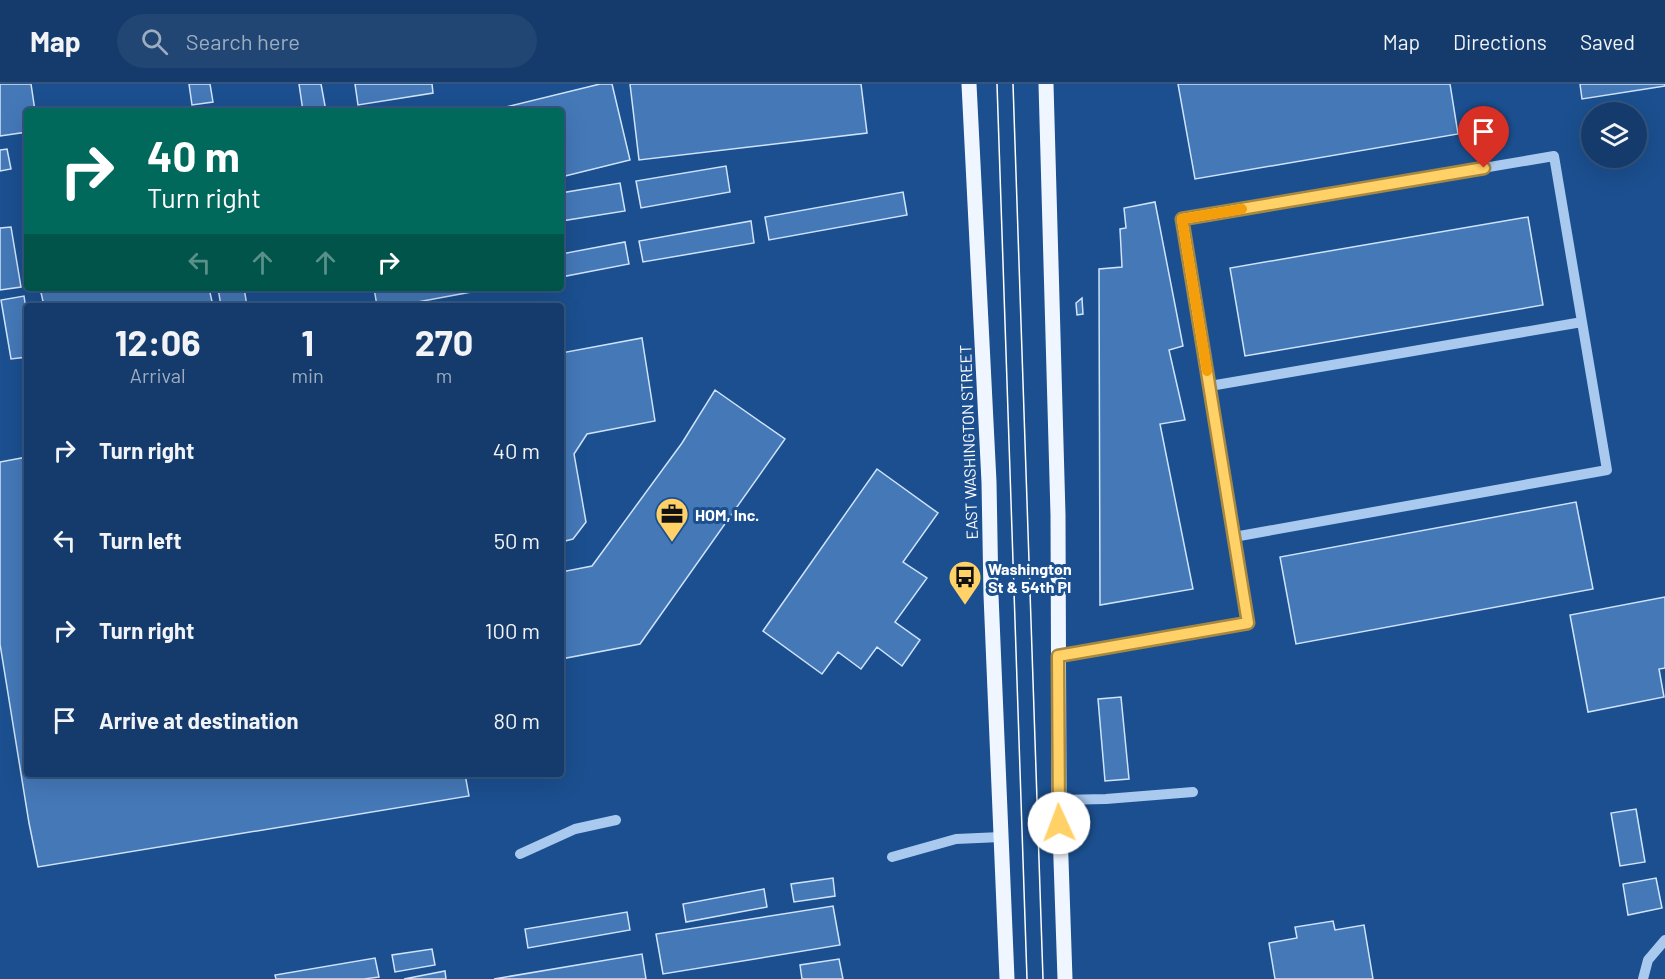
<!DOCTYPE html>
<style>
body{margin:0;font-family:Barlow,sans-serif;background:#214673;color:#f1f3f6;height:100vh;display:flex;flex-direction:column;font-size:22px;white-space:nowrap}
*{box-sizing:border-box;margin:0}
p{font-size:20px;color:#9dadc1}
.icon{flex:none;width:33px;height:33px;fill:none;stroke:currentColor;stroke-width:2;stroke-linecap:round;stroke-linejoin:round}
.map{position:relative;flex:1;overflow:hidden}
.details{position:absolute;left:24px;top:219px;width:540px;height:474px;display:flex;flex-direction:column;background:#143b6b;border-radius:6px;box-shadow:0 6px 24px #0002,0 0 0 2px #33557e}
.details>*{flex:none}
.top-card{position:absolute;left:24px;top:24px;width:540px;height:183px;border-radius:6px;box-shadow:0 6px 24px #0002,0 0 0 2px #33557e;background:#00695c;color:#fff;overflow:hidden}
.tools{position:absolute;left:1581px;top:18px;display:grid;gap:12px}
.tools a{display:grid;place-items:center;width:66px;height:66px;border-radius:50%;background:#143b6b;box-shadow:0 6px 24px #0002,0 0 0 2px #33557e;font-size:30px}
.pin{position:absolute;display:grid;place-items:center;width:51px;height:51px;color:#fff;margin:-62px -26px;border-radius:50% 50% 50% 0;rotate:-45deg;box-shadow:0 0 6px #0007}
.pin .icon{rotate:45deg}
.me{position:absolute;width:66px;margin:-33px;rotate:358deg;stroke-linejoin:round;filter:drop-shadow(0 0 4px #0008)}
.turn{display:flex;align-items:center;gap:21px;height:126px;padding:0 24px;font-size:27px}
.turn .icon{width:78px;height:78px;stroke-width:2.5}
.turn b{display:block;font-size:42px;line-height:51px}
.lanes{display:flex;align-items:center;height:57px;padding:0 24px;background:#0003;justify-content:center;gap:30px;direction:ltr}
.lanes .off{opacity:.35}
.eta{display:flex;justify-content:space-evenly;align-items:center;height:102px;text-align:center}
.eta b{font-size:36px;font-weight:700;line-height:42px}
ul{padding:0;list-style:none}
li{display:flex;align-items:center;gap:18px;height:90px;padding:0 24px}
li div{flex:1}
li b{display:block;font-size:22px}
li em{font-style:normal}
header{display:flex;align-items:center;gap:36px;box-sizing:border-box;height:84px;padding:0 30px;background:#143b6b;border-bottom:2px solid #33557e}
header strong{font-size:28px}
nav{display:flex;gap:33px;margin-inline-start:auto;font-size:21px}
.search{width:420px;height:54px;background:#214673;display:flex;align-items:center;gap:15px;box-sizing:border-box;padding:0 21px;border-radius:33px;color:#9dadc1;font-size:22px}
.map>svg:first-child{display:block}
.building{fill:#4478b7;stroke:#cfe3fa;stroke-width:1.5}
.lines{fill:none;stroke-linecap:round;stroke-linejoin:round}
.minor{stroke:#a9c9ee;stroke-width:10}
.major{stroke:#f0f6ff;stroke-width:15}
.tram{stroke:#fff;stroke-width:1.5}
.route-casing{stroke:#a68842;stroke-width:15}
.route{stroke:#ffd166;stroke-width:10}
.slow{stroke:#f59e0b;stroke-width:10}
.labels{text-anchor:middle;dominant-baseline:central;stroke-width:6;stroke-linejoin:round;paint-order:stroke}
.street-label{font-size:16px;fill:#fff;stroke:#1b4f8f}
.poi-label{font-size:16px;font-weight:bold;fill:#fff;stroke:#1b4f8f;text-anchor:start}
</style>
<header>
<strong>Map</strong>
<div class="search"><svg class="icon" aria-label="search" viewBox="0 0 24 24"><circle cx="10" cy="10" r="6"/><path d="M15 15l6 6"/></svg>Search here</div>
<nav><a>Map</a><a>Directions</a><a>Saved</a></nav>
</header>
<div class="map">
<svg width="1665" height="895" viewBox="0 0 1665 895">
<rect width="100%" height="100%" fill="#1b4f8f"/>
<path class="building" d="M0,0H31L35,27H27V48L0,52Z
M189,0H210L213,18L192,21Z
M299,0H321L326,27H303Z
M355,0H432L433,9L358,21Z
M600,0H612L630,76L561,93V27H490Z
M630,0H861L867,49L639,76Z
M1178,0H1450L1458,50L1195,95Z
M1580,0H1665V2L1582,15Z
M7,65L11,85L0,87V66Z
M726,82L730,108L641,124L636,97Z
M620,99L625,127L561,137V109Z
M903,108L907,131L769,156L765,133Z
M1155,118L1183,262L1169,266L1185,336L1160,340L1193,505L1100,521L1099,185L1122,183L1120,145L1126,144L1124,124Z
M1528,133L1543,221L1245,272L1230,184Z
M751,137L754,159L643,178L639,157Z
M11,143L21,203L0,206V144Z
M625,158L629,180L561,193V170Z
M40,204H209L213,222H44Z
M218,204H244L247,222H221Z
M374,204H493L396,222H377Z
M24,212L27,232V273L11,275L1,216Z
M1082,214L1083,230L1077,231L1076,219Z
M642,254L655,337L587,350L574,370L586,438L573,455L561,458V269Z
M715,306L785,355L640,560L561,575V488L592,482L682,359Z
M27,373V690H465L469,712L38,783L29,739L0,560V378Z
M877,385L938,429L903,478L927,494L895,538L920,556L902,582L877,563L861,585L838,568L822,590L763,547Z
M1576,418L1593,505L1296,560L1280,473Z
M1665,513V584L1659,585L1664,613L1588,628L1570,531Z
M1121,613L1129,695L1105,697L1098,615Z
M1636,725L1645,778L1620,782L1611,729Z
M833,794L835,812L794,818L791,800Z
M1656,794L1662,824L1628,831L1623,800Z
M764,805L767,823L686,838L683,820Z
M833,822L840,861L663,890L656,850Z
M627,828L630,846L528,864L525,845Z
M1333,837L1335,846L1364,841L1373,895H1275L1269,859L1297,854L1295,843Z
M432,865L435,881L395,888L392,871Z
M642,870L646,895H494Z
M375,874L379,893L364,895H276L275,891Z
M839,875L843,895H802L800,881Z
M445,887L446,895H404Z"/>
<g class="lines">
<path class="minor" d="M1210,302L1582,238
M1058,572L1248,539L1182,135L1554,72L1607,386L1234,453
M1059,716L1106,715L1193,708
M520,770L575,745L616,736
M892,773L956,755L1001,753
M1643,895L1648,876L1665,856"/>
<path class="major" d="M969,0L989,398L991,511L1007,895
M1046,0L1058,431L1059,716L1065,895"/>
<path class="tram" d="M997,0L1027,895
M1013,0L1043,895"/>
</g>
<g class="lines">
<g class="route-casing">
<path id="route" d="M1059,739L1058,572L1248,539L1182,135L1484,84"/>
</g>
<use href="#route" class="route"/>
<path class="slow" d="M1207,287L1182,135L1242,125"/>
</g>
<defs>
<g id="office-pin" transform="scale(1.725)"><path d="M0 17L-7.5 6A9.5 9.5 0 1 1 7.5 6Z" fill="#ffd166" stroke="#1b4f8f"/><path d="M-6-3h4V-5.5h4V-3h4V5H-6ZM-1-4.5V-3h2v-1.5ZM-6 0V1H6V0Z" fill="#111"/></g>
<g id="bus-pin" transform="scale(1.725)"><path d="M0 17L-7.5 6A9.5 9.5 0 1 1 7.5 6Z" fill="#ffd166" stroke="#1b4f8f"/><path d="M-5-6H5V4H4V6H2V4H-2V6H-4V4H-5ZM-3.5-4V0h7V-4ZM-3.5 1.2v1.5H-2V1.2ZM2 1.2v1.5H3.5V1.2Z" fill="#111"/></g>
</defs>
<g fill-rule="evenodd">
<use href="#office-pin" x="672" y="430"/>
<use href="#bus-pin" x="965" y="493"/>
</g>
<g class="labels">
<g class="street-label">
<text transform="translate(968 358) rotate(-92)">EAST WASHINGTON STREET</text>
</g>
<g class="poi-label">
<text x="695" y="430">HOM, Inc.</text>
<text x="988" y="484">Washington<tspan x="988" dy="18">St &amp; 54th Pl</tspan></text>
</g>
</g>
</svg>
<div class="tools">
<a><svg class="icon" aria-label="layers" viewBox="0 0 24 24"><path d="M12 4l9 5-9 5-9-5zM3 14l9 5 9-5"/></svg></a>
</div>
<div class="pin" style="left:1484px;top:84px;background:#d93025"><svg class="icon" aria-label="arrive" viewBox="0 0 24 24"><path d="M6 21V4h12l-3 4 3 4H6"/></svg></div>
<svg class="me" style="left:1059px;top:739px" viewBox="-20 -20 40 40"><circle r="19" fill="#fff"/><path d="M0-13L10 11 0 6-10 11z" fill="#ffd166"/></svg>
<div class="top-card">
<div class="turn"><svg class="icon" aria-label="right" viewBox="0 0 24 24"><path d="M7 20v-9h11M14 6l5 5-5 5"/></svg><div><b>40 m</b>Turn right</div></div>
<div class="lanes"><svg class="icon off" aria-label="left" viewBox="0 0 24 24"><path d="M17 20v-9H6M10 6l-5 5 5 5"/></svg><svg class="icon off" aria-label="ahead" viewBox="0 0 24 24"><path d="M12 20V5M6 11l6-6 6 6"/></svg><svg class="icon off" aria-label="ahead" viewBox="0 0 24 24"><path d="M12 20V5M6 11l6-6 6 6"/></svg><svg class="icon" aria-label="right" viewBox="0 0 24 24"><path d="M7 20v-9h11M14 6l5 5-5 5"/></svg></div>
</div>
<section class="details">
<div class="eta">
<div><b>12:06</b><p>Arrival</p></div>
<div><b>1</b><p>min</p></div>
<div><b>270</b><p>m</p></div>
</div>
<ul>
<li><svg class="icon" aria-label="right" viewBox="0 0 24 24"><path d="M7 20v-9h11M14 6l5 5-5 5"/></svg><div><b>Turn right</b></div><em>40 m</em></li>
<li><svg class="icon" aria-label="left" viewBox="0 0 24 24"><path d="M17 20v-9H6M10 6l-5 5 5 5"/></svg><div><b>Turn left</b></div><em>50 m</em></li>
<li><svg class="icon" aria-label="right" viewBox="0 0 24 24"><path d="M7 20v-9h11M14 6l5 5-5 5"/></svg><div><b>Turn right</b></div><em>100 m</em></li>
<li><svg class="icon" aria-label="arrive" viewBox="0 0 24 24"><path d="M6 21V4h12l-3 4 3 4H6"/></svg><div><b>Arrive at destination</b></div><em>80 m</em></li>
</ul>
</section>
</div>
